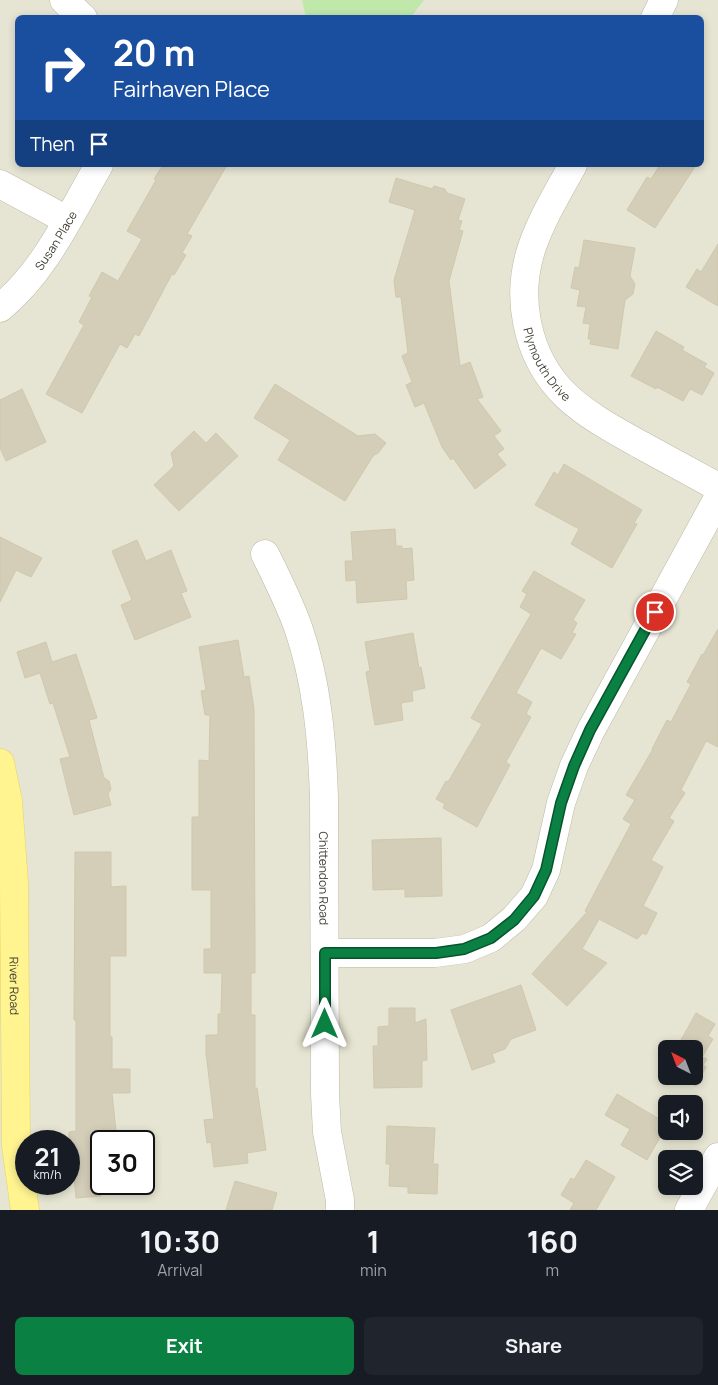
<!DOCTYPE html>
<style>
body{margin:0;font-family:Manrope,sans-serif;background:#20242c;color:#f1f3f6;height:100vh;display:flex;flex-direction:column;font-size:19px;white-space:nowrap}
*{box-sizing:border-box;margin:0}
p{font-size:16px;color:#9ea1a6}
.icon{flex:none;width:28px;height:28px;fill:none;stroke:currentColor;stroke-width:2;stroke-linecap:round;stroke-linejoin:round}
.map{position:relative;height:1210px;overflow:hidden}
.panel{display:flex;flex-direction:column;background:#171b24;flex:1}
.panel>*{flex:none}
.top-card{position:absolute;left:15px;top:15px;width:689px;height:152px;border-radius:8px;box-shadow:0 2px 8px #0003;background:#1a4fa0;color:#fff;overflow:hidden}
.needle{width:32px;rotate:318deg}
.tools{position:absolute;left:658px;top:1040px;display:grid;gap:10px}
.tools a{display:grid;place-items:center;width:45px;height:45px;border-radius:8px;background:#171b24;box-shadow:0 2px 8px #0003;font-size:25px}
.speed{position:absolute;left:15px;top:1130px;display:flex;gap:10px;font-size:25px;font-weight:700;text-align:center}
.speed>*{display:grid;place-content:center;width:65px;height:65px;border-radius:50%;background:#171b24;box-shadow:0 2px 8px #0003;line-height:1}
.speed small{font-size:12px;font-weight:400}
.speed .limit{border:2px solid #111;border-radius:8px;background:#fff;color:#111}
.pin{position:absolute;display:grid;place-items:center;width:42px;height:42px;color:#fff;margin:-21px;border:2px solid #fff;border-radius:50%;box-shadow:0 1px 5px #0007}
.me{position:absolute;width:55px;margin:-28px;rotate:0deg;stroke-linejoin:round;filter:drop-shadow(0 0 4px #0008)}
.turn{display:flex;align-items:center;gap:18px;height:105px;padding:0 15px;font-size:22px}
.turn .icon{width:65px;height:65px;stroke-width:2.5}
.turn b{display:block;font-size:35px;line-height:42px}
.then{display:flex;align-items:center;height:48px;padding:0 15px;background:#0003;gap:10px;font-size:19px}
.eta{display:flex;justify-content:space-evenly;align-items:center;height:85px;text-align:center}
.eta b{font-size:30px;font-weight:700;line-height:35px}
.action{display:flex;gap:10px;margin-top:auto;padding:10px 15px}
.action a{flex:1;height:58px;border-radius:8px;background:#0b8043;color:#fff;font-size:20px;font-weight:700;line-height:58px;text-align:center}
.action a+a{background:#20242c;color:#f1f3f6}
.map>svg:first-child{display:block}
.residential{fill:#e6e4d2;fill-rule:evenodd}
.green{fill:#c1e8ab}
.building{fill:#d4ceb9;stroke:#cfc8ac}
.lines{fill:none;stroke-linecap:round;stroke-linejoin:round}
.street-casing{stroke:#bebaa6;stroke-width:29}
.primary-casing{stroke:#e5d55f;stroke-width:29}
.street{stroke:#fff;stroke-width:28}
.primary{stroke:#fff490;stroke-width:28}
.route-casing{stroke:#07532c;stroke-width:12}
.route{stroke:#0b8043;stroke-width:9}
.labels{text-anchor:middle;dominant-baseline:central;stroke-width:4;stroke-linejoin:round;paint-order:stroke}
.street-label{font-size:12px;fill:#444134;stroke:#fff}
</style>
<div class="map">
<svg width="718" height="1210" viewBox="0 0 718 1210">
<rect width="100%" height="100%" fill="#f2f0e4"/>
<path class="residential" d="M0,0H718V1210H0ZM18,18H701V165H18ZM666,1049H694V1076H666ZM666,1104H694V1131H666ZM26,1141H69V1184H26ZM101,1141H144V1184H101ZM666,1159H694V1186H666Z"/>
<path class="green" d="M302,0H424L410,18L306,17Z"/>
<path class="building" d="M163,165H227L187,234L192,236L182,253L186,255L174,275L172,274L139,336L135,334L127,348L120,344L82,413L46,394L84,325L79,322L92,297L89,296L102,272L118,281L142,239L127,231L156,180L154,179Z
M660,165H696L655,228L627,210L647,177L651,179Z
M396,178L432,189L434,186L445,189L447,193L465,199L458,220L462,221L459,230L463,231L449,281L460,366L470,362L483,397L477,399L501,431L494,436L504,449L497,454L506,465L475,489L453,458L451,460L442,447L424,403L415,407L406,385L412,382L402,356L408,353L401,297H396L394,280L415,210L389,202Z
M584,240L635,248L630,276L635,284L633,294L625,300L618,349L590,344L591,339H588L590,324L583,323L586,307L577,306L580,290L571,288L575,267L579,268Z
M718,244V306L686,287L697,269L701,272Z
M656,331L684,347L682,350L707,364L704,367L714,373L702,395L690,389L683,401L657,387L656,389L631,376Z
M275,384L358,436L375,434L386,443L378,453L373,456L345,501L278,460L290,440L254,418Z
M22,389L46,442L6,461L0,448V400Z
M194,431L206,443L216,433L238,456L179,511L154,485L174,466L171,453Z
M564,464L642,510L634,523L637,524L612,568L571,544L579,529L535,505L554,472L558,475Z
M395,529L396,546H402V549L412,548L414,580L406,581L407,599L357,603L356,580L346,581L345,561H353L351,532Z
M0,537L42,558L31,577L16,570L0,602Z
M137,540L146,561L171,550L187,591L181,593L191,617L135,640L121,605L132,600L112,551Z
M534,571L585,600L573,620L577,623L572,633L576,634L561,659L541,648L516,693L532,702L526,714L531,717L506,762L510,765L477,827L443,808L445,804L436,799L446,781L448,782L482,724L471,718L531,614L520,607L527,594L522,591Z
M718,629V747L706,741L681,790L685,793L669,818L674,821L651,860L663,867L643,906L657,913L646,935L643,933L637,939L599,919L582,949L607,963L567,1006L532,974L587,912L585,911L631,824L623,819L635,800L626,795L653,749H652L667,720L671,722L691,684L687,682L702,654L703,655Z
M413,633L419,668L421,667L425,688L412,691L413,701L401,703L403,720L375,725L366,672L370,671L365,642Z
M238,640L244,677L249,676L254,709L255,949V973H251V1015H255V1088H257L266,1150L247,1153L248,1163L214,1167L211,1142L207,1143L204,1120L214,1119L206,1053V1035H218V1014H221L222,973H204V949H211V890H192V817H199V760L209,761L210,715H205L201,691L206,690L199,647Z
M46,642L52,662L76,654L97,718L89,720L104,778L109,781L111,789L108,794L111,805L74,815L60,759L70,757L53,703L50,704L40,673L25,678L17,652Z
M441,838L442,896L405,897V889L373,890L372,840Z
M75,852H111V887L126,886V956H110V1037H112V1069H130V1093H112L117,1141H101V1196L76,1198L74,1177H69V1132L76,1131V1020H74Z
M521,985L536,1030L511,1039L505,1049L492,1054L495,1062L472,1070L451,1010Z
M389,1008H415V1023L426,1019L427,1060L422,1061V1087L374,1088L373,1046H378V1027L389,1026Z
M696,1013L715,1024L708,1036L713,1039L702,1057L707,1059L703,1065L706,1067L696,1086L680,1076H694V1049H676Z
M617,1094L666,1123V1127L647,1160L621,1145L630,1129L605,1115Z
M387,1126L435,1128L433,1164H438L437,1194L408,1193V1187L389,1186L390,1164H386Z
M586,1160L615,1177L596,1210H570L574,1203L561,1195L571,1178L574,1180Z
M235,1181L277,1193L272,1210H226Z"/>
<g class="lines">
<g class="street-casing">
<g id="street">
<path d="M64,0L83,18"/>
<path d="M655,18L664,0"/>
<path id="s1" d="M573,165C558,192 542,218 532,247C524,271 522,297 527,322C540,390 585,414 641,445C667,459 692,473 718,487"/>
<path d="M0,184L67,220"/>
<path id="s2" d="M0,308C45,271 70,215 99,165"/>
<path id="s3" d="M265,554C277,578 289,602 298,627C317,682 322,739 324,797L325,1094L327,1132L340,1200V1210"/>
<path d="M325,953H435L465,949L491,938L514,919L534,896L546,870L561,803L574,766L591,730L718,498"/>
<path d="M689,1210L718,1157"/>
</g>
</g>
<g class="primary-casing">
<g id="primary">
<path id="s4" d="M0,763L8,801L14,883L16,1146L25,1210"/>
</g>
</g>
<use href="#street" class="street"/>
<use href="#primary" class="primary"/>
</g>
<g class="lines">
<g class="route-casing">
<path id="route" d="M325,1024V953H436L464,949L491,938L514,920L534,896L546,870L561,803L574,766L590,730L655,612"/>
</g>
<use href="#route" class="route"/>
</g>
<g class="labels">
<g class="street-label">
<text stroke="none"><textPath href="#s2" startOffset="88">Susan Place</textPath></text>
<text stroke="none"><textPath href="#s1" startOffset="215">Plymouth Drive</textPath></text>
<text stroke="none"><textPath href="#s3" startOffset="334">Chittendon Road</textPath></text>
<text stroke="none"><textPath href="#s4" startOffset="224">River Road</textPath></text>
</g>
</g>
</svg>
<div class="tools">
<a><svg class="needle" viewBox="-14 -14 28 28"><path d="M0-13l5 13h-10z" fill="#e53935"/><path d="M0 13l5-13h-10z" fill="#9ea1a6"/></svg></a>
<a><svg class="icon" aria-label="sound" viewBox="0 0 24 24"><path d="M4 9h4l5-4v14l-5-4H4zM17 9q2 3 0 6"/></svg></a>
<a><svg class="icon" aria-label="layers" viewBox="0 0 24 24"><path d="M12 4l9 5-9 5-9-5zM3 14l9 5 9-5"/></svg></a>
</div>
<div class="speed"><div>21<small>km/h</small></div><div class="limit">30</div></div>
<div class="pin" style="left:655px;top:612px;background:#d93025"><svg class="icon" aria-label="arrive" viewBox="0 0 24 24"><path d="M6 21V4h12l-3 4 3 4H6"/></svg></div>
<svg class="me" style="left:325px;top:1024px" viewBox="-20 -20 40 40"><path d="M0-17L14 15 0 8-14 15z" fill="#0b8043" stroke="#fff" stroke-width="4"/></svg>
<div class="top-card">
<div class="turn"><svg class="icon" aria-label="right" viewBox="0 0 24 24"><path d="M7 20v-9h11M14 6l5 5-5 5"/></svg><div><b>20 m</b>Fairhaven Place</div></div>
<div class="then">Then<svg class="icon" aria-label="arrive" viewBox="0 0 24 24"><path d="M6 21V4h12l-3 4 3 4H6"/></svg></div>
</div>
</div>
<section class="panel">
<div class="eta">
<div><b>10:30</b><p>Arrival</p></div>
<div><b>1</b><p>min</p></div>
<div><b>160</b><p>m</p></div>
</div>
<div class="action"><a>Exit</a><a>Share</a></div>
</section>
